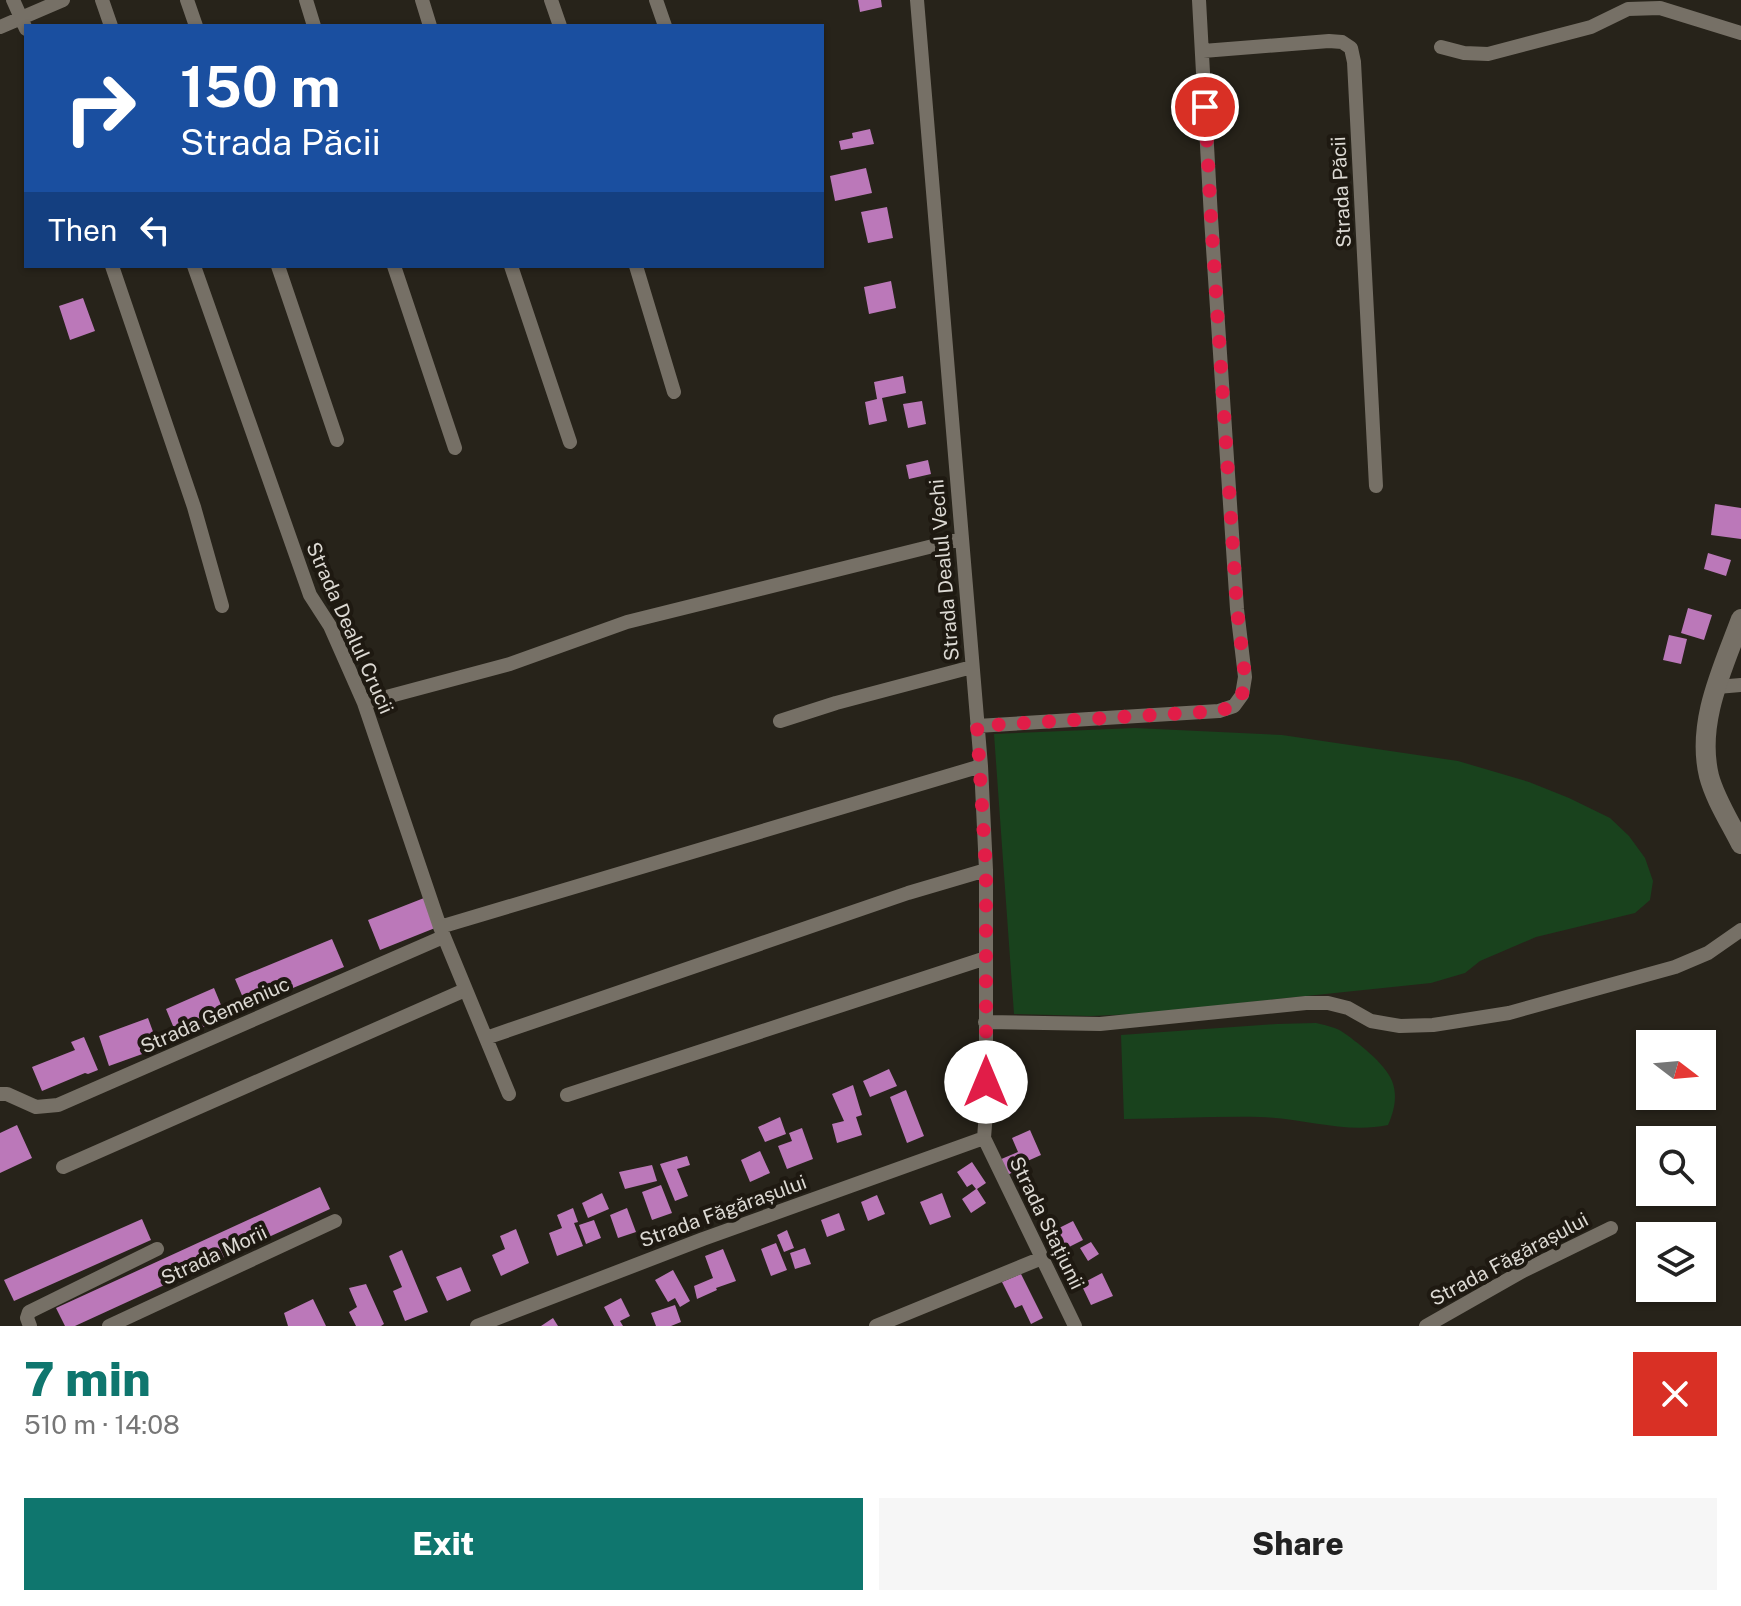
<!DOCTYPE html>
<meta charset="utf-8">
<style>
body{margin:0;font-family:"Public Sans",sans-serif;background:#f6f6f6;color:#222;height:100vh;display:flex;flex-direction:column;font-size:30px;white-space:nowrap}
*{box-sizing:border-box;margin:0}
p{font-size:26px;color:#767676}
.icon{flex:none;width:44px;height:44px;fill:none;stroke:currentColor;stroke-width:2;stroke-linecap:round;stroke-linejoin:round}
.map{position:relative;height:1326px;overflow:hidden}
.panel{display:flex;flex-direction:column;background:#fff;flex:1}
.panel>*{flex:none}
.banner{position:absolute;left:24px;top:24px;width:800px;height:244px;border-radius:0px;box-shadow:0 2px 6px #0004;background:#1a4fa0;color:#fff;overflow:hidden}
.needle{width:52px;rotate:106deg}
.tools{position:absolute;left:1636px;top:1030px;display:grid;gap:16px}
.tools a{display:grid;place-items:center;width:80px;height:80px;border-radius:0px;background:#fff;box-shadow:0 2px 6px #0004;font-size:40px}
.pin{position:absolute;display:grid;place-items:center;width:68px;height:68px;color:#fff;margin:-34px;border:4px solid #fff;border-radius:50%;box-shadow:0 2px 8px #0007}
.me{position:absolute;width:88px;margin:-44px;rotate:0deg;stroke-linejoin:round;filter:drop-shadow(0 0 6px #0008)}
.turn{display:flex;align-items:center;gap:28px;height:168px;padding:0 24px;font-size:36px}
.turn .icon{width:104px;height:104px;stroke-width:2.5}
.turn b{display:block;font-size:56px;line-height:68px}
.then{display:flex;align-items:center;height:76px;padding:0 24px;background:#0003;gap:16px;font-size:30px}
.round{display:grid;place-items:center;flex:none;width:84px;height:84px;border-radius:0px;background:#f6f6f6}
.head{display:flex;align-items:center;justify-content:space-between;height:136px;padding:0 24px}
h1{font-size:48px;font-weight:800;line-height:60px;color:#0f766e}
.primary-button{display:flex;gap:16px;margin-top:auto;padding:16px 24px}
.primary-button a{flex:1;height:92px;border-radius:0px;background:#0f766e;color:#fff;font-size:32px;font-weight:800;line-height:92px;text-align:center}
.primary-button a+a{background:#f6f6f6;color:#222}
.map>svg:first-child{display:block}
.green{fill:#19421d}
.building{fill:#bb78b9}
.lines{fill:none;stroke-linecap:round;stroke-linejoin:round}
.street{stroke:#767066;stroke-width:14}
.secondary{stroke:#767066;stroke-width:20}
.route{stroke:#e11d48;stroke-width:14;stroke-dasharray:0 25.2}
.labels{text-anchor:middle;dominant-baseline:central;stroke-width:8;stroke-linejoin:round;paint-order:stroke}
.street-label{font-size:20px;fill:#dcd9d3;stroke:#1e1911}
</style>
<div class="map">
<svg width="1741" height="1326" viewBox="0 0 1741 1326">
<rect width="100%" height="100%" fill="#27231a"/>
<path class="green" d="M1135,728L1282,735L1458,761L1529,782L1569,798L1610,818L1629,836L1645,858L1653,881L1650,900L1635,913L1536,937L1480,961L1465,973L1431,983L1135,1014L1091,1016L1014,1014L994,734Z
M1316,1023C1324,1025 1334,1027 1341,1031C1356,1041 1386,1064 1392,1081C1398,1096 1394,1111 1388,1125C1346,1134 1303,1118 1260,1117C1215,1116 1169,1119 1124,1119L1121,1035L1277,1024Z"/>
<path class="building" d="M858,0H881L882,7L860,12Z
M870,129L874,144L841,150L839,141L853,138L852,133Z
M866,168L872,193L835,201L830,176Z
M887,207L893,238L868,243L861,212Z
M891,281L896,308L869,314L864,287Z
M83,298L95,331L70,340L59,306Z
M903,376L906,393L882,398L887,421L869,425L865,402L877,399L874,382Z
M922,401L926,424L908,428L903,404Z
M928,460L931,474L909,479L906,465Z
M1715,504L1741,508V539L1711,535Z
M1708,553L1731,560L1726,576L1704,569Z
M1688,608L1712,615L1704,640L1681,633Z
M1669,635L1687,639L1681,664L1663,660Z
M424,898L435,928L380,950L368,920Z
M332,939L344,967L247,1007L235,979Z
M214,988L226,1017L178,1038L166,1009Z
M148,1018L159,1048L109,1066L99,1036Z
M84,1037L98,1070L88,1074L85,1073L42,1091L32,1067L75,1050L71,1042Z
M889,1069L897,1086L870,1097L863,1081Z
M853,1085L862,1115L856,1117L862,1135L837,1143L832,1124L844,1121L832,1094Z
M906,1090L924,1136L907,1143L890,1097Z
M780,1117L786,1134L765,1142L758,1127Z
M17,1125L32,1158L0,1173V1133Z
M802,1128L813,1159L787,1169L778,1146L792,1141L789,1133Z
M1030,1130L1041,1155L1023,1163L1025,1167L1007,1175L999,1160L1018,1152L1012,1138Z
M760,1151L770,1173L750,1182L741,1160Z
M687,1156L690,1165L677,1169L688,1196L675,1201L660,1164Z
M972,1162L986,1183L977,1189L986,1203L971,1213L962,1199L976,1189L972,1184L967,1187L957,1172Z
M652,1165L657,1181L625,1189L619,1172Z
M661,1185L672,1213L652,1220L642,1192Z
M320,1187L330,1209L75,1326H65L56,1308Z
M602,1193L609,1209L588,1218L582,1203Z
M942,1193L951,1217L930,1225L920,1202Z
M877,1195L885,1214L868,1221L861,1202Z
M573,1208L578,1222L574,1223L583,1246L557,1256L549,1233L562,1228L557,1215Z
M627,1208L636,1232L618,1238L610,1215Z
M839,1213L845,1230L827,1237L821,1220Z
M142,1219L151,1240L14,1301L4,1280Z
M594,1220L601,1238L586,1244L579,1225Z
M1073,1221L1083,1240L1065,1249L1055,1230Z
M516,1229L529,1263L501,1276L492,1255L505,1249L500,1236Z
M787,1230L794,1248L784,1252L777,1235Z
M1091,1242L1099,1254L1088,1261L1080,1248Z
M776,1243L787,1270L771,1276L761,1249Z
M805,1248L811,1264L795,1269L790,1253Z
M723,1249L736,1281L716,1288L717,1290L697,1299L694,1286L713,1278L705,1256Z
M402,1250L428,1312L405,1321L393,1291L402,1287L389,1256Z
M461,1267L471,1291L447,1301L436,1277Z
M673,1270L690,1301L680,1307L675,1298L668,1302L655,1280Z
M1102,1273L1113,1296L1091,1305L1081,1284Z
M1021,1274L1043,1318L1031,1324L1022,1305L1015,1308L1002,1282Z
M366,1284L384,1324L381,1326H356L349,1312L357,1307L349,1288Z
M621,1298L630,1316L620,1321L623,1326H614L604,1307Z
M313,1299L326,1326H288L284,1313Z
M675,1305L681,1322L671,1326H656L651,1313Z
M553,1318L558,1326H541Z"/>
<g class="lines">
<path class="street" d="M13,0L26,29
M102,0L111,26
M187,0L196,26
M306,0L314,26
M422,0L430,26
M551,0L560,26
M656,0L665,26
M917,0L981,766L986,870V1112L984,1138
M0,27L63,0
M1441,47L1464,53L1488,54L1591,27L1628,9L1660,8L1741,33
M1203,51L1329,41L1342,42L1351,48L1354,62L1376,486
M112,266L194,507L222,606
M194,266L310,595L330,626L364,703L440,927L509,1094
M278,266L337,440
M394,266L455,448
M511,266L570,442
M636,266L674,392
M1717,687L1741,685
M364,703L510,664L627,622L961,539
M780,721L836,703L972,667
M977,726L1219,711L1234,706L1242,695L1245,677L1237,609L1211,218L1199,0
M440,927L981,766
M985,1022L1100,1024L1306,1003H1328L1348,1008L1371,1021L1400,1026L1433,1025L1509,1013L1675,967L1708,953L1741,930
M486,1038L908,893L986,870
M0,1094H7L36,1107L58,1105L443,937
M567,1095L986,958
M984,1138L1075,1326
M63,1167L465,990
M30,1326L27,1318L29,1312L157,1249
M109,1326L335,1221
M477,1326L703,1239L984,1138
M876,1326L1042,1258
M1426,1326L1523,1271L1611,1228"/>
<path class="secondary" d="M1741,619C1723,668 1696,722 1709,776C1715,799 1730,822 1741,844"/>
</g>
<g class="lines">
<path class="route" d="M986,1082V870L977,726L1219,711L1234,706L1242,695L1245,677L1237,609L1211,218L1205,107"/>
</g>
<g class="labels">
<g class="street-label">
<text transform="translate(1341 192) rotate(-93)">Strada Păcii</text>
<text transform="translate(944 570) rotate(-95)">Strada Dealul Vechi</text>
<text transform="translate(350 628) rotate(66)">Strada Dealul Crucii</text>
<text transform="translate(215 1015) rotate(-24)">Strada Gemeniuc</text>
<text transform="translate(723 1211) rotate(-20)">Strada Făgărașului</text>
<text transform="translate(1047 1223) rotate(64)">Strada Stațiunii</text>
<text transform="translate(214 1255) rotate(-25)">Strada Morii</text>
<text transform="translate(1509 1259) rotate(-28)">Strada Făgărașului</text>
</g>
</g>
</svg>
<div class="tools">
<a><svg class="needle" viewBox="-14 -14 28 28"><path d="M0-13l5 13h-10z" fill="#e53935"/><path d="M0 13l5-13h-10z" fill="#767676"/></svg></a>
<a><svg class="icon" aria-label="search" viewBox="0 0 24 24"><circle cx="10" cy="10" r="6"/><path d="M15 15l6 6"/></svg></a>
<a><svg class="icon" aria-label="layers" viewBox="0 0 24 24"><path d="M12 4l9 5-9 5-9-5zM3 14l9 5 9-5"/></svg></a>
</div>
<div class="pin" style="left:1205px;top:107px;background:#d93025"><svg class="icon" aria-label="arrive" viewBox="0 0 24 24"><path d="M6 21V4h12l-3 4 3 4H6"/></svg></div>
<svg class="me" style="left:986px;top:1082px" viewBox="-20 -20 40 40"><circle r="19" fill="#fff"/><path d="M0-13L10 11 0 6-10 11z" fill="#e11d48"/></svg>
<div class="banner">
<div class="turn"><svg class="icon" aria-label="right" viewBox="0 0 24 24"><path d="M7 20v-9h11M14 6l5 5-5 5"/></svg><div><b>150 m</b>Strada Păcii</div></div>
<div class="then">Then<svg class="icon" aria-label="left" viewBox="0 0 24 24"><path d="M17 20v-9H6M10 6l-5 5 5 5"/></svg></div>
</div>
</div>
<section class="panel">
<div class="head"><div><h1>7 min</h1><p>510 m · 14:08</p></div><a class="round" style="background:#d93025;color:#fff"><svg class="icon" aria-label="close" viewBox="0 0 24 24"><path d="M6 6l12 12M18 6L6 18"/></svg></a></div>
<div class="primary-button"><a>Exit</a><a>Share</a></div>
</section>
